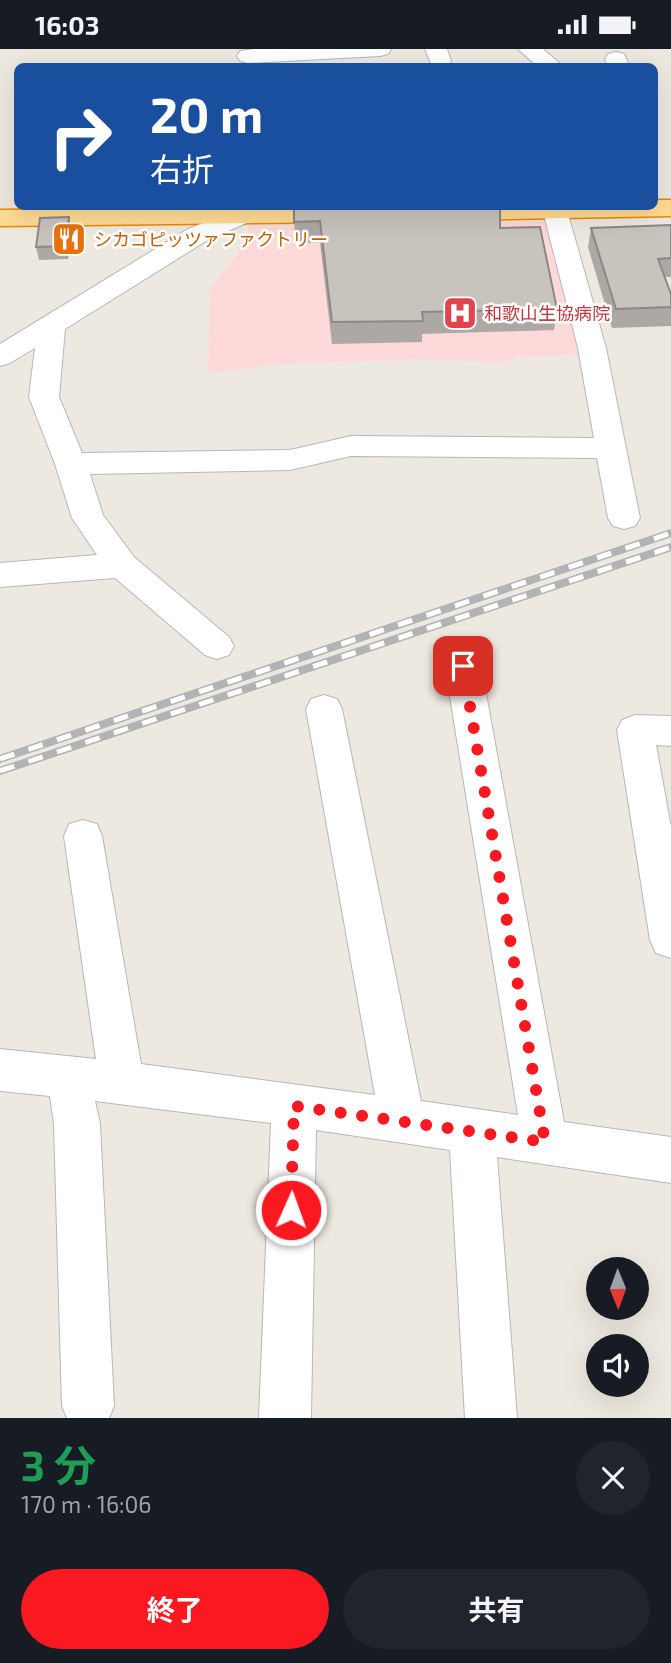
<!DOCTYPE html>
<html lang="ja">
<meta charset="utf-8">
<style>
body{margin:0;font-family:"Exo 2","Noto Sans JP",sans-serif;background:#20242c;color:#f1f3f6;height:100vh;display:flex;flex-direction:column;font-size:26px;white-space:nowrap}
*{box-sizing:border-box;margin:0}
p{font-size:23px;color:#9ea1a6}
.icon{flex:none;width:38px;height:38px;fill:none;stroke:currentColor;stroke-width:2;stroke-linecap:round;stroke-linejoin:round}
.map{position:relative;height:1369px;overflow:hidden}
.side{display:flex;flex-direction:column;background:#171b24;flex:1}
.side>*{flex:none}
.banner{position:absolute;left:14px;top:14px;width:644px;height:147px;border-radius:10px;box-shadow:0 7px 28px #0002;background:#1a4fa0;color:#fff;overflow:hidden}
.needle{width:46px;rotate:179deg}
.buttons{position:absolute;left:586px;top:1208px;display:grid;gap:14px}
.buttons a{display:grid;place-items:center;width:63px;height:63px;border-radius:50%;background:#171b24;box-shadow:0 7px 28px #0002;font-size:35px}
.pin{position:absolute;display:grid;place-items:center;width:60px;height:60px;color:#fff;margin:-30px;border-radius:14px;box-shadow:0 4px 10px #0006}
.me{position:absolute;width:77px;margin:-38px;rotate:2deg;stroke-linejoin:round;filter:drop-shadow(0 0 5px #0008)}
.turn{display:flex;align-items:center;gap:24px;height:147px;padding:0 21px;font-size:32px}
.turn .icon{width:91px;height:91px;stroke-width:2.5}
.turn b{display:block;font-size:49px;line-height:60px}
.round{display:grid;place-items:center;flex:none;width:74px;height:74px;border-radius:37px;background:#20242c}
.headline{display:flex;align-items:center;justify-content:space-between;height:119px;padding:0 21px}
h1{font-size:42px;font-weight:700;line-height:52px;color:#1e9e55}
.button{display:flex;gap:14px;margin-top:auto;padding:14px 21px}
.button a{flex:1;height:80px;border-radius:42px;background:#fa1921;color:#fff;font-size:28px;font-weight:700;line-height:80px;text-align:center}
.button a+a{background:#20242c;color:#f1f3f6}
.status{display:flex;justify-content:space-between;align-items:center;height:49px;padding:0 35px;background:#171b24;direction:ltr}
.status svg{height:19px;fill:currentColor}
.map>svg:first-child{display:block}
.medical{fill:#fed9da}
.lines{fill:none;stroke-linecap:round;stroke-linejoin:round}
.minor-casing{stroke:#b3b8bc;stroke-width:2}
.trunk-casing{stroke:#ee8900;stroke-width:3}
.minor{fill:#fff;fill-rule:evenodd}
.trunk{fill:#ffdc95;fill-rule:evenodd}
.rail-casing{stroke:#b2b3b4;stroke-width:8}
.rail{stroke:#fff;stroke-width:5;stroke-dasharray:15;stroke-linecap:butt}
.wall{fill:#ada8a3}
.shaded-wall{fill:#8d8884}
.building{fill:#c9c3bd;stroke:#8d8884;stroke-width:2}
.route{stroke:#fa1921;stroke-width:12;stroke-dasharray:0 21.6}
.labels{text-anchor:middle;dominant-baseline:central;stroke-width:5;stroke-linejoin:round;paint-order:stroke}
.far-food-label{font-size:18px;fill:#c56008;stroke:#fff;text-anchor:start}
.far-health-label{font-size:18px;fill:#be3a42;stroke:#fff;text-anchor:start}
</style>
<div class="status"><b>16:03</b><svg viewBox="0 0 49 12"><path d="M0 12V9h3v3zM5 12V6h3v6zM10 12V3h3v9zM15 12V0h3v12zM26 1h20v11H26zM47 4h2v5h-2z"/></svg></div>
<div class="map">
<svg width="671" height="1369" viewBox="0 0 671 1369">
<rect width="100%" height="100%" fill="#eee9e0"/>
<path class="medical" d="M553,172L581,306L518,308L506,313L414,310L283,315L208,324L210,239L245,195L249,177Z"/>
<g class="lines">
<g class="minor-casing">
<path id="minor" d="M254,0H391L388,5L380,7L248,14L240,12L237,7L240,2Z
M425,0H447L451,12L448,17H432Z
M518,0H543L564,18H538Z
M616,3L624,5L630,18H608L605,10L608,5Z
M233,158H257L253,171L206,192L65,280L59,348L82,404L290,401L351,387L594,389L578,299L543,162L546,158H566L606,299L640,469L635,477L624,480L613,477L608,469L597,409L351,407L290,421L90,425L103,466L134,508L229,588L234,597L229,606L217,610L205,606L115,529L0,538V514L97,506L72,469L55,415L29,348L35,299L10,314L0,317V295L188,180L232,162Z
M463,603L475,607L481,617L564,1073L671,1088V1134L497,1108L517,1369H465L450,1101L316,1081L311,1369H259L271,1074L95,1052L100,1075L114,1357L109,1369H67L62,1357L54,1075L50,1047L0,1042V1000L96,1010L64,787L69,775L83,771L97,775L102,787L141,1015L375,1046L306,660L311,650L324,646L337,650L342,660L421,1052L518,1066L445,617L451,607Z
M635,666L671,667V697L656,696L671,778V909L656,904L650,891L617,681L622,671Z"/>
</g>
<g class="trunk-casing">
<path id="trunk" d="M654,151H671V167L447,171L437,169L434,163L437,158H654Z
M297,158H350L358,159L361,165L358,171L348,173L0,177V161Z"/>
</g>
<use href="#minor" class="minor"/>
<use href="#trunk" class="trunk"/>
<g class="rail-casing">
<path id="rail" d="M0,710L671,484
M0,722L671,498"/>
</g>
<use href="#rail" class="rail"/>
</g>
<path class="wall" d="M294,158L500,179L557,260L554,281L422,285V293L332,295L320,194H295Z
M69,168L71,181L68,210L39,211L36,198Z
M671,176V228H665L671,245V277L612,279L588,198L591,179Z"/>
<path class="shaded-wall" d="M69,168L71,181L68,210L65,197Z"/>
<path class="building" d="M294,158H500V179L540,178L557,260L422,263L423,272L332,273L320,172L294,173Z
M69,168L65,197L36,198L40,169Z
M671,176V209L658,210L671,245V258L616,260L591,179Z"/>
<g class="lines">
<path class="route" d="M291,1161L294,1057L545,1093L463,617"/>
</g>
<defs>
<g id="restaurant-square" transform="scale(1.75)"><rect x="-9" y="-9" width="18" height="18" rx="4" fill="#e8710a" stroke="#fff"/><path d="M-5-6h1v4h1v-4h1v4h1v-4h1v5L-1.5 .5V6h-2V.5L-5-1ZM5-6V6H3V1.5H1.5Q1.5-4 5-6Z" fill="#fff"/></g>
<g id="hospital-square" transform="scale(1.75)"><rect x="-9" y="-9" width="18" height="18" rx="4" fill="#e0444e" stroke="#fff"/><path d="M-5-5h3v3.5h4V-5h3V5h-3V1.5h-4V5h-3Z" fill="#fff"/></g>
</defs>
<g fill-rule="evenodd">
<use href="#restaurant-square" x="69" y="190"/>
<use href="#hospital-square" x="460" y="264"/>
</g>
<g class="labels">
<g class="far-food-label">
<text x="94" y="190">シカゴピッツァファクトリー</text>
</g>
<g class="far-health-label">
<text x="484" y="264">和歌山生協病院</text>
</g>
</g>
</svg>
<div class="buttons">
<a><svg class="needle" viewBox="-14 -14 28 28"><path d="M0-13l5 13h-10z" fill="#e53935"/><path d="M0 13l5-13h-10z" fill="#9ea1a6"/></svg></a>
<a><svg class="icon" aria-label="sound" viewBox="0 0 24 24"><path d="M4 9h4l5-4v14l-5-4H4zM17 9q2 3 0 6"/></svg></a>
</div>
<div class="pin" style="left:463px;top:617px;background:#d93025"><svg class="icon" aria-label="arrive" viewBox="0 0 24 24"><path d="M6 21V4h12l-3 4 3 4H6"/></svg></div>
<svg class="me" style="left:291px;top:1161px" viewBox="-20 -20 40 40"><circle r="17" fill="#fa1921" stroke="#fff" stroke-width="3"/><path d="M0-11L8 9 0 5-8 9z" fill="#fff"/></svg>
<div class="banner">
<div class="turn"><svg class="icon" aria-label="right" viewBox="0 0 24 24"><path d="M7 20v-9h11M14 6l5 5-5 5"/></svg><div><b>20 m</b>右折</div></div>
</div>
</div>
<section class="side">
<div class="headline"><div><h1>3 分</h1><p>170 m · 16:06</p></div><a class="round"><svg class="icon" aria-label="close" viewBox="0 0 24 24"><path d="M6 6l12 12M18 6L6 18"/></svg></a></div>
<div class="button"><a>終了</a><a>共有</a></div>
</section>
